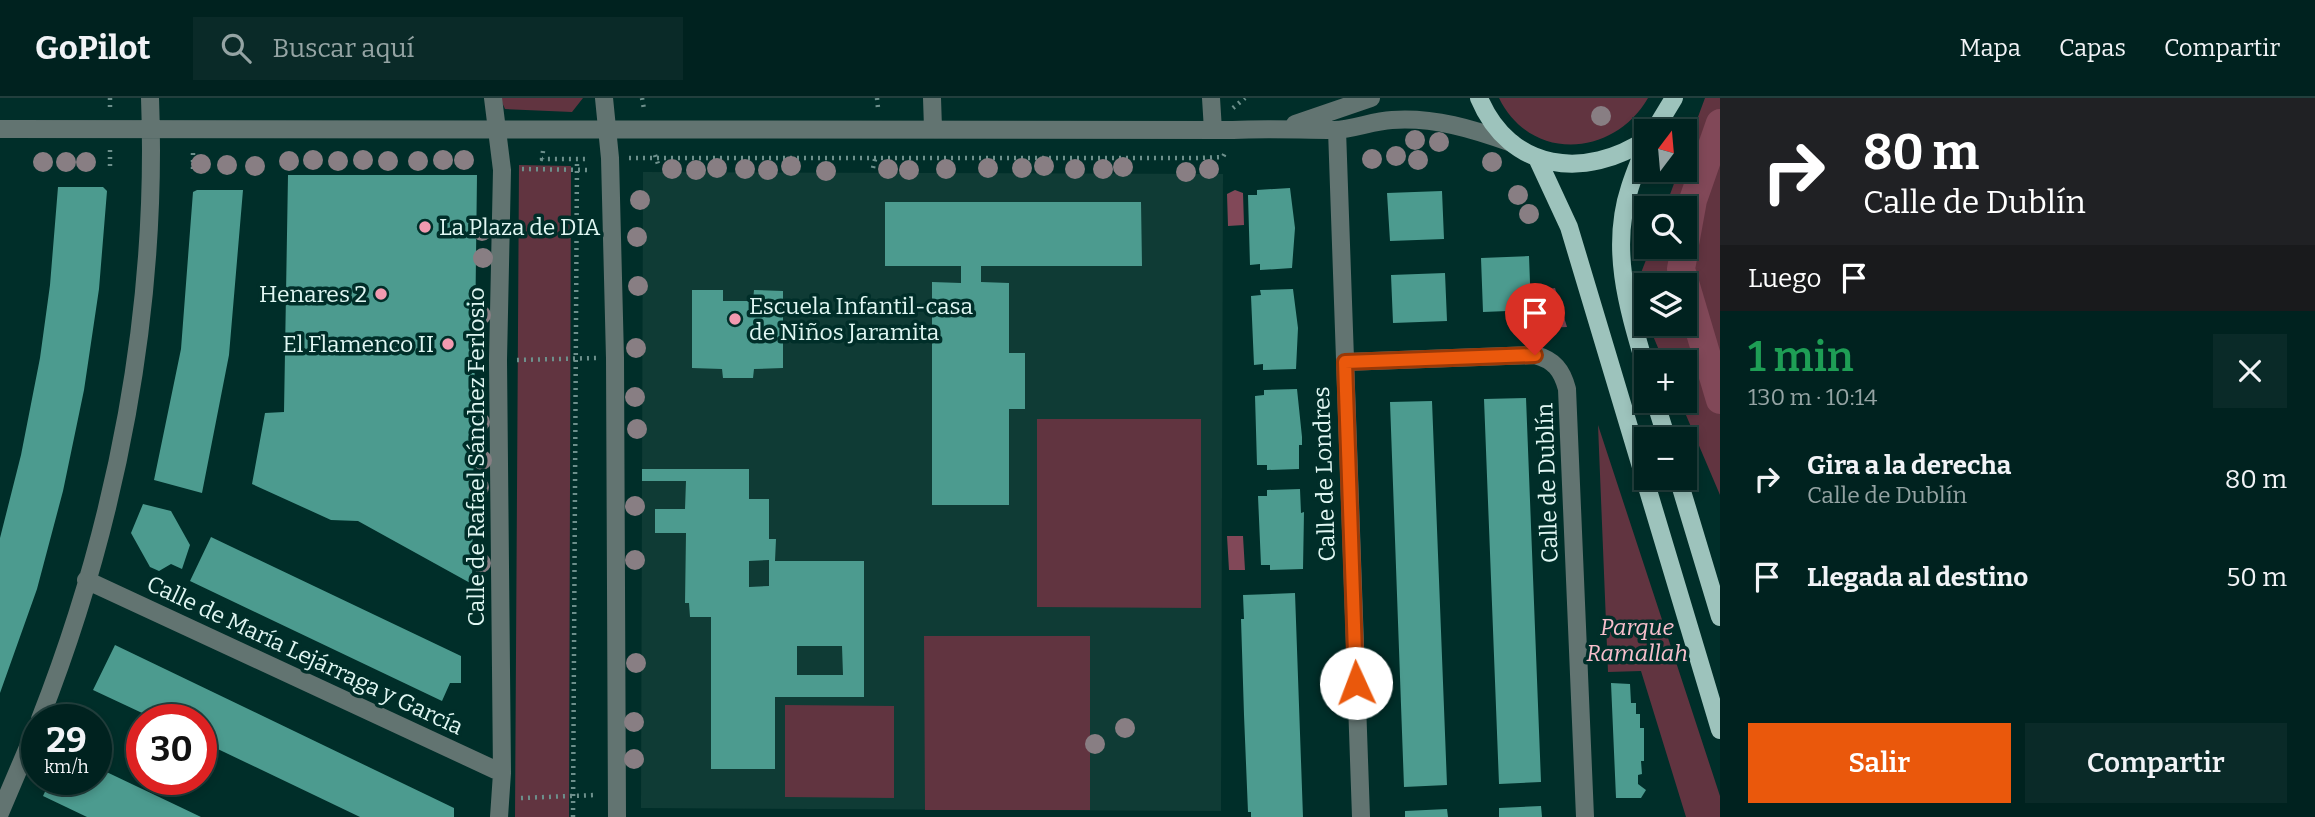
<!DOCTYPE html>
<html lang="es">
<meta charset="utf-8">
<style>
body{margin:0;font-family:Bitter,serif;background:#0a2a28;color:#f1f3f6;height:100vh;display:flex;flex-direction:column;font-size:26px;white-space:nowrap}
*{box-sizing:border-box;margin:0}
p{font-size:23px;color:#95a4a4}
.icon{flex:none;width:38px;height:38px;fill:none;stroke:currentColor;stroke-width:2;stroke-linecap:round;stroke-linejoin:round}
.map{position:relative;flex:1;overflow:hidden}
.drawer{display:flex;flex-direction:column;background:#00221f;width:595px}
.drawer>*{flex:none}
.hud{background:#202124;color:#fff;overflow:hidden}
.needle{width:46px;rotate:16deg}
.controls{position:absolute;left:1634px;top:21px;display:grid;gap:14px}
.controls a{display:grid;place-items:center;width:63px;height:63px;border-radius:0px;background:#00221f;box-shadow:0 4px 10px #0003,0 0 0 2px #223f3d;font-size:35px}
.speed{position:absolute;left:21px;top:606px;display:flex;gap:14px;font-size:35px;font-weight:700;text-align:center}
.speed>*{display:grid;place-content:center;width:91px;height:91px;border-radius:50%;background:#00221f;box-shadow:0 4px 10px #0003,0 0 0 2px #223f3d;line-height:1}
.speed small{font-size:18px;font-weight:400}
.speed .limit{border:10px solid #d22;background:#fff;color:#111}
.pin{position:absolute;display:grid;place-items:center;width:60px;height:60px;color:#fff;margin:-72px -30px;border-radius:50% 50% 50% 0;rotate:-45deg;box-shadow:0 0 7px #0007}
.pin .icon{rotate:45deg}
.me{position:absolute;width:77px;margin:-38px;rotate:358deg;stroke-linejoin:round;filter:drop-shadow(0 0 5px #0008)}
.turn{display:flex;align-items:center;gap:24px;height:147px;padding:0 28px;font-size:32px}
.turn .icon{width:91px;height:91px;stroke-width:2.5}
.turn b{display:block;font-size:49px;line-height:60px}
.then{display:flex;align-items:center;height:66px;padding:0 28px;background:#0003;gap:14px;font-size:26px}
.round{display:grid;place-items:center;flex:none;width:74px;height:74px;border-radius:0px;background:#0a2a28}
.overview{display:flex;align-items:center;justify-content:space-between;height:119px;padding:0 28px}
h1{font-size:42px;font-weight:600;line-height:52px;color:#1e9e55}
.button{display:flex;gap:14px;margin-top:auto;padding:14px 28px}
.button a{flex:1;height:80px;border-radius:0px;background:#ea580c;color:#fff;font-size:28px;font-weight:600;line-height:80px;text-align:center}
.button a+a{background:#0a2a28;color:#f1f3f6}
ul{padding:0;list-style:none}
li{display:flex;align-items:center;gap:21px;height:98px;padding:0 28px}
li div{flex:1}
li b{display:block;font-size:26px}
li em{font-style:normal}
header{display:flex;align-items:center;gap:42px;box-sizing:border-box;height:98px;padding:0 35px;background:#00221f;border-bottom:2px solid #223f3d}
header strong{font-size:33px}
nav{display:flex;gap:38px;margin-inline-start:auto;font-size:24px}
.search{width:490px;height:63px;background:#0a2a28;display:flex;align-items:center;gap:18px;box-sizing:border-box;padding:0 24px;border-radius:0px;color:#95a4a4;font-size:26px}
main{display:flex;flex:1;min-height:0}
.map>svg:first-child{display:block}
.built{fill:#0f3b35}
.green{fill:#613440}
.water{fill:#814858}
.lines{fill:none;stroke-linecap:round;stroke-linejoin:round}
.canal{stroke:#814858;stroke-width:28}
.building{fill:#4c9b8f;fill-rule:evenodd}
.path{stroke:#6d908c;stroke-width:4.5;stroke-dasharray:2 5;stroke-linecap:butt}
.minor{stroke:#627471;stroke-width:18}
.major{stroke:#9dc3bc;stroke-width:18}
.tree{fill:#887e83}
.route-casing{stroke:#983908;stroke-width:18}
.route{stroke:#ea580c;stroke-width:12}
.poi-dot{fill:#f29ab0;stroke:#002e29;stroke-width:2.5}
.labels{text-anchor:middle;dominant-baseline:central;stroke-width:7;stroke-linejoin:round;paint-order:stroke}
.poi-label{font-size:23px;fill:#e0f7f3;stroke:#002e29;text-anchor:start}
.street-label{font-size:23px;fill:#e0f7f3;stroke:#002e29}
.park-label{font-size:23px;font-style:italic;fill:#f8c0cd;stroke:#002e29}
</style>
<header>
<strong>GoPilot</strong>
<div class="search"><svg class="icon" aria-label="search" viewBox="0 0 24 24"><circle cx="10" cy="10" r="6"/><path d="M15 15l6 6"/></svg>Buscar aquí</div>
<nav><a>Mapa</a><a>Capas</a><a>Compartir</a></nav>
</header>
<main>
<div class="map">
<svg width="1720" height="719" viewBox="0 0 1720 719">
<rect width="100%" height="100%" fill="#002e29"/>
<path class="built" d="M643,74L1223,76L1221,713L641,710Z"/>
<path class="green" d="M500,0H583L572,14L505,11Z
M1499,0H1648C1614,59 1531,65 1499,0Z
M1705,0H1720V397L1680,303H1685V264H1664L1648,226H1685V187H1647V223L1634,193L1651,149H1685V110H1665L1679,72H1685V54Z
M519,67L571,68L569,719H515Z
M1037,321H1201V510L1037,509Z
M1598,327L1720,698V719H1686L1641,573L1608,574Z
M924,538H1090V712H925Z
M785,607L894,608V700L785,699Z"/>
<path class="water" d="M1235,92L1243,95L1244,127L1228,128L1227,96Z
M1555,190L1567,229L1545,230L1543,201L1551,198L1549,191Z
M1227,438H1243L1245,472H1229Z"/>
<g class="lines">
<path class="canal" d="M1685,146L1693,102L1720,25
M1685,149L1681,171L1720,302"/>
</g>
<path class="building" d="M288,77H477L472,486L358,423L331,422L252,386L265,315L284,314Z
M58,89H103L107,93L99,191L84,292L63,393L37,491L0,595V440L21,357L40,260L50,187Z
M1290,90L1295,130L1292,170L1260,172V166L1250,167L1248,97H1257V92Z
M197,92H243L229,257L202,395L154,382L181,251L193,94Z
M1442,93L1444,141L1390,143L1387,95Z
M885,104H1141L1142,168H981V184L1009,185V255H1025V311H1009V407H932V184L961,185V168H885Z
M1529,158L1531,212L1483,214L1481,160Z
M1445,175L1447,223L1393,225L1391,177Z
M1293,191L1298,230L1296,271L1263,272V266L1254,267L1251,198L1261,197L1260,192Z
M692,192H723V203H753L754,192L783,193V270L754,271L753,280H723L722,271L692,270Z
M1297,291L1302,339V347H1299V371L1267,372V367H1257L1255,298L1264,297V292Z
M1526,300L1541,684L1499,686L1484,301Z
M1432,303L1447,687L1404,689L1390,304Z
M642,371H749V401H769V441H776L775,463H864V599H775V671H711V519H690L689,505H685L686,435H655V411H685L686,383H642ZM769,462V488L749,489V463ZM797,548H842L843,577H797Z
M1300,391L1301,415L1304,414L1303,471L1270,472V467H1261L1258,398H1267V392Z
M143,406L171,413L190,447L182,471L171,466L159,473L150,469L131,435Z
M211,439L461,558V585H450L442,603L190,483Z
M1295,495L1303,719H1251V714H1248L1244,617L1241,521H1244L1243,497Z
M115,547L454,710V719H360L201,643V621H155L93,592Z
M1611,585L1630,586L1631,605H1636V616H1640V630H1644V663H1641L1642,676L1638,677V686L1646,692L1641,700H1616Z
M96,669L178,708L201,719H87L43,698L51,681H96Z
M1541,708L1542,719H1499V710Z
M1447,711L1448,719H1405V713Z"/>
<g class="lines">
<path class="path" d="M110,0V11
M642,0L644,11
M877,0L878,10
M1233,10L1245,0
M543,53L542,61H589
M655,57L659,69
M629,60H1197L1223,59L1226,53
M110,68V51
M873,70L876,57
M193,71V53
M522,71L590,72
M517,262L596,260
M521,700L596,697
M573,719L577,61"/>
<path class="minor" d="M493,0L502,72L498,262L502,675L499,719
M604,0L610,60L615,260L617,719
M932,0L933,30
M1211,0L1213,32
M1295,26L1371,0
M0,31L1233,32C1267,30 1300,32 1334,32C1354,31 1373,23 1392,22C1434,19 1473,31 1512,45
M1337,32L1361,719
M1345,264L1535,257C1554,262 1562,272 1567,291L1585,719
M86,482L502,675
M40,621C117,425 158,211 150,0
M0,715L37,628"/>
<path class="major" d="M1479,0C1510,74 1586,82 1647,41
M1654,33L1674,0
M1647,43C1642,58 1635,73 1630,89C1609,152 1629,213 1647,274
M1537,60L1569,129L1720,632
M1655,303L1667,341
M1678,380L1720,519"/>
</g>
<g class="tree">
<circle cx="1601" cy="18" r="10"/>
<circle cx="1415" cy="42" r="10"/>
<circle cx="1439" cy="44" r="10"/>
<circle cx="1396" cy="58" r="10"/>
<circle cx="1372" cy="61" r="10"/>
<circle cx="313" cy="62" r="10"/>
<circle cx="363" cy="62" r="10"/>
<circle cx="443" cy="62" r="10"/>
<circle cx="464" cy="62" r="10"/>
<circle cx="1418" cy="62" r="10"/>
<circle cx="289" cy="63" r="10"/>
<circle cx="338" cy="63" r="10"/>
<circle cx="388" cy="63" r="10"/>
<circle cx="418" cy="63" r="10"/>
<circle cx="43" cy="64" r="10"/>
<circle cx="66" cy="64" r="10"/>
<circle cx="86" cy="64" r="10"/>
<circle cx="1492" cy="64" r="10"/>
<circle cx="201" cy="66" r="10"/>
<circle cx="227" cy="67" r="10"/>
<circle cx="255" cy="68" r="10"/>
<circle cx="791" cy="68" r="10"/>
<circle cx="1044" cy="68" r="10"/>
<circle cx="1123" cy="69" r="10"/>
<circle cx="717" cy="70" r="10"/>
<circle cx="988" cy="70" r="10"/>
<circle cx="1022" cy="70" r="10"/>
<circle cx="672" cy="71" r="10"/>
<circle cx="745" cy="71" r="10"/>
<circle cx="888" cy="71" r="10"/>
<circle cx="946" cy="71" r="10"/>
<circle cx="1075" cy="71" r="10"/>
<circle cx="1103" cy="71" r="10"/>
<circle cx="1209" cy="71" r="10"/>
<circle cx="696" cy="72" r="10"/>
<circle cx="768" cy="72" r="10"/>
<circle cx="909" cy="72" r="10"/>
<circle cx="826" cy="73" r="10"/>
<circle cx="1186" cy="74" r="10"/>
<circle cx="1518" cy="97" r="10"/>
<circle cx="640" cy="102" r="10"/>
<circle cx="1529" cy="116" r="10"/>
<circle cx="482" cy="133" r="10"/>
<circle cx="637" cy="139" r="10"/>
<circle cx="483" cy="160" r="10"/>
<circle cx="638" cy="188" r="10"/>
<circle cx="481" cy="217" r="10"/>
<circle cx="636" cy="250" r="10"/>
<circle cx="635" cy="299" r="10"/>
<circle cx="480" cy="324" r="10"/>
<circle cx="637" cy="331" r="10"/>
<circle cx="482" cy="362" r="10"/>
<circle cx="479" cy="389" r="10"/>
<circle cx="635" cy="408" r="10"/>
<circle cx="635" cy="462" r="10"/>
<circle cx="481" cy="465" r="10"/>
<circle cx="636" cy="565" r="10"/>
<circle cx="634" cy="624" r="10"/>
<circle cx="1125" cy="630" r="10"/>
<circle cx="1095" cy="646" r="10"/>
<circle cx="634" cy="661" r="10"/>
</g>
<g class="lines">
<g class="route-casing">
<path id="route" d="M1356,585L1345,264L1535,257"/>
</g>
<use href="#route" class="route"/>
</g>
<g class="poi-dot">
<circle cx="425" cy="129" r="7"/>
<circle cx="381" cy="196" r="7"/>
<circle cx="735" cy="221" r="7"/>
<circle cx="448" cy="246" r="7"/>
</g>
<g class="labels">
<g class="poi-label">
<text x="439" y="129">La Plaza de DIA</text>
<text x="367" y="196" text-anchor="end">Henares 2</text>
<text x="749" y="208">Escuela Infantil-casa<tspan x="749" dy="26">de Niños Jaramita</tspan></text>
<text x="434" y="246" text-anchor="end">El Flamenco II</text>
</g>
<g class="street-label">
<text transform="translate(476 359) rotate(-90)">Calle de Rafael Sánchez Ferlosio</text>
<text transform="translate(1324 376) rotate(-92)">Calle de Londres</text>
<text transform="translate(1547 385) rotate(-92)">Calle de Dublín</text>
<text transform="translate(305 557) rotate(25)">Calle de María Lejárraga y García</text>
</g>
<g class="park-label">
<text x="1637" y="529">Parque<tspan x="1637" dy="26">Ramallah</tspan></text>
</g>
</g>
</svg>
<div class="controls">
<a><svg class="needle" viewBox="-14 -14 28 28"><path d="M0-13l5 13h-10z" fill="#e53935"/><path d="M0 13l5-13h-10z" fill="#95a4a4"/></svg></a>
<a><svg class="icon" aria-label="search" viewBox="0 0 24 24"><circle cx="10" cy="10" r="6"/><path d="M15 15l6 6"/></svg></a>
<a><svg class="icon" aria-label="layers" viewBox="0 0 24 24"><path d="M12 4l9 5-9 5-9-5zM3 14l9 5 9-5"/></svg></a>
<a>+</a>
<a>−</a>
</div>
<div class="speed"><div>29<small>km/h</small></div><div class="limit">30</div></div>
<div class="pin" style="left:1535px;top:257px;background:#d93025"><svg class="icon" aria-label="arrive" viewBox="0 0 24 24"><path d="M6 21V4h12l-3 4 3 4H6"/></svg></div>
<svg class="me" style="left:1356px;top:585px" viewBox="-20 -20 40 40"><circle r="19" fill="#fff"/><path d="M0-13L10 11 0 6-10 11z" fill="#ea580c"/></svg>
</div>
<section class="drawer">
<div class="hud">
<div class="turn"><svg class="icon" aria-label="right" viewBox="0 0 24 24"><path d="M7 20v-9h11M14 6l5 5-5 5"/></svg><div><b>80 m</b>Calle de Dublín</div></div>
<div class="then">Luego<svg class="icon" aria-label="arrive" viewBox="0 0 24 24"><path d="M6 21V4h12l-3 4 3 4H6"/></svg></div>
</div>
<div class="overview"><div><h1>1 min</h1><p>130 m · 10:14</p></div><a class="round"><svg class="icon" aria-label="close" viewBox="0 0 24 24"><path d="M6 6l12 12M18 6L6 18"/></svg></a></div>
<ul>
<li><svg class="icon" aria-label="right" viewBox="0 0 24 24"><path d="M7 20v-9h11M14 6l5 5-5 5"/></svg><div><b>Gira a la derecha</b><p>Calle de Dublín</p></div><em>80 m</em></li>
<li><svg class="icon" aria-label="arrive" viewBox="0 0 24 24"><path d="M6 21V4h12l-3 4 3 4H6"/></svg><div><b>Llegada al destino</b></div><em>50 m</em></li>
</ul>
<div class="button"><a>Salir</a><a>Compartir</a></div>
</section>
</main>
